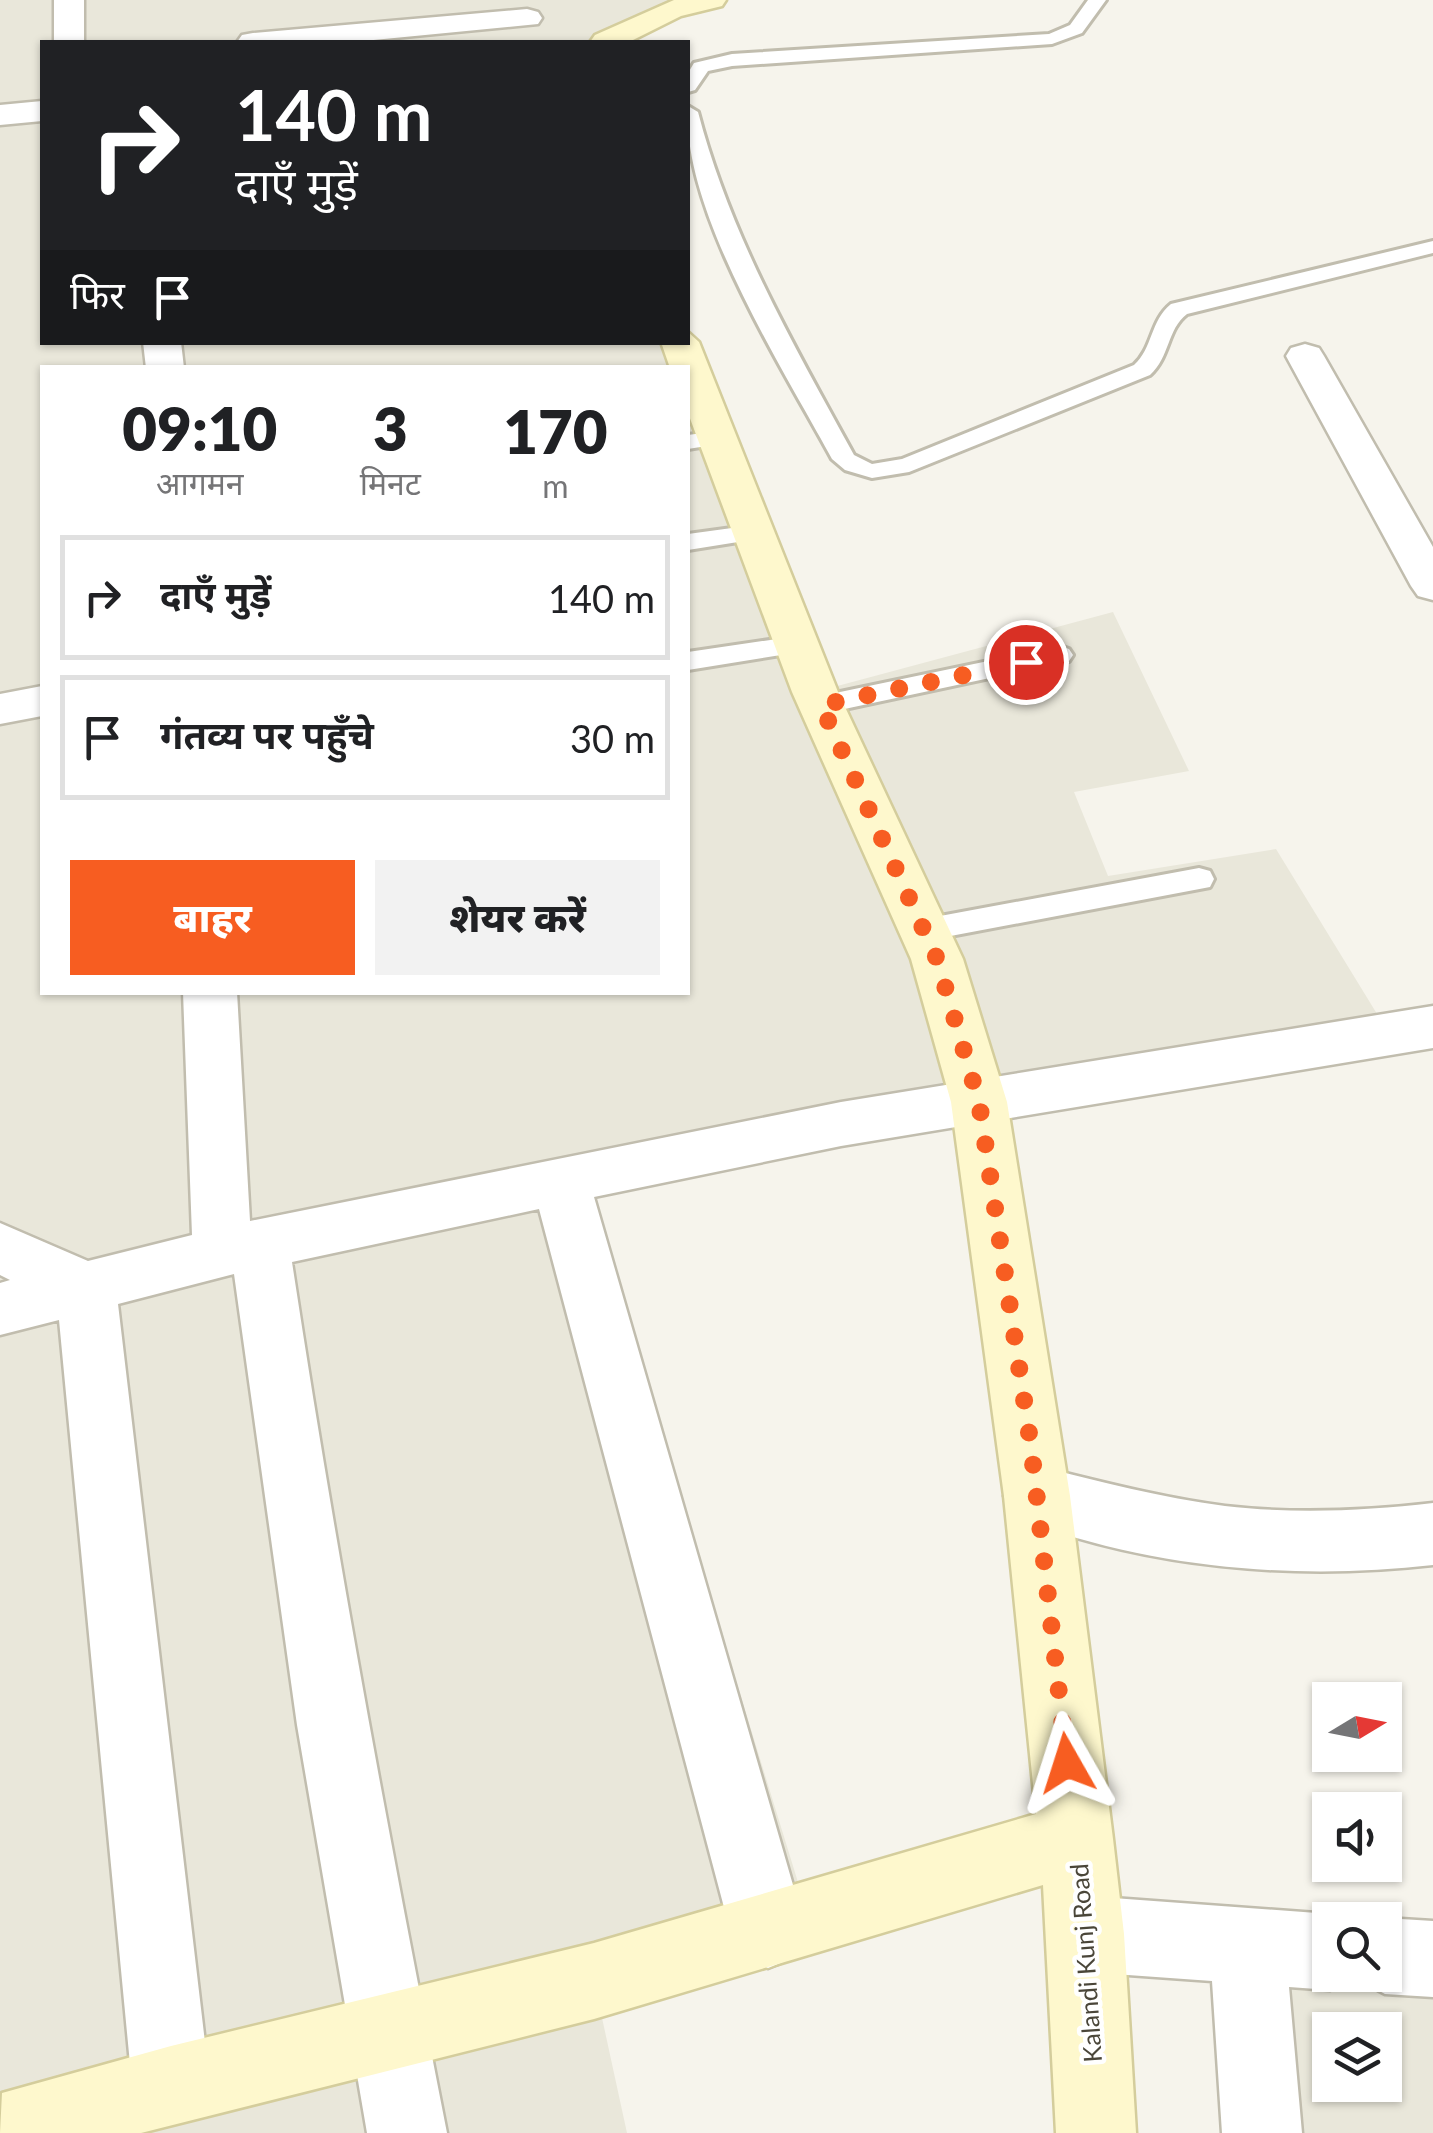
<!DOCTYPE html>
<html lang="hi">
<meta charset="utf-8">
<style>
body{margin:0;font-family:Lato,"Noto Sans Devanagari",sans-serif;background:#f2f2f2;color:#202124;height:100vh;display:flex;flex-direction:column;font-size:38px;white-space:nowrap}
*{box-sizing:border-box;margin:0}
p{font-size:32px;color:#757577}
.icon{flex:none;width:55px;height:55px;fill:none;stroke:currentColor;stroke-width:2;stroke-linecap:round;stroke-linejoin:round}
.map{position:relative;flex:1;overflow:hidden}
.details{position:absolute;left:40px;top:365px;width:650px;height:630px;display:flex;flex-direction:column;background:#fff;border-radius:0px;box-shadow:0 2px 8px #0004}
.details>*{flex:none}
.guide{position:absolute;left:40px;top:40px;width:650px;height:305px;border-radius:0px;box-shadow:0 2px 8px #0004;background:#202124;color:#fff;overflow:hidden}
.needle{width:65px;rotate:80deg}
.tools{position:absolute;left:1312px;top:1682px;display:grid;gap:20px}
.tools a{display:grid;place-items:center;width:90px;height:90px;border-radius:0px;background:#fff;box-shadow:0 2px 8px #0004;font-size:50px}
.pin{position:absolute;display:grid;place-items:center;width:85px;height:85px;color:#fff;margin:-42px;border:5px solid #fff;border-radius:50%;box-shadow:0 2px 10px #0007}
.me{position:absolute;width:110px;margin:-55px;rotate:354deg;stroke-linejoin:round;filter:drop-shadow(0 0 8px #0008)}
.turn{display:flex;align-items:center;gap:35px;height:210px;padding:0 30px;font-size:45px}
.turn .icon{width:130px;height:130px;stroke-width:2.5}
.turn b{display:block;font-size:70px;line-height:85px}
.then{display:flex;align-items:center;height:95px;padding:0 30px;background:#0003;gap:20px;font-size:38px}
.eta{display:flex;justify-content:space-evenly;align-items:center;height:170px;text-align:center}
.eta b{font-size:60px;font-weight:800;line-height:70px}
.button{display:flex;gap:20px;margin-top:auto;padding:20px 30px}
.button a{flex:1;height:115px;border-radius:0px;background:#f75d21;color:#fff;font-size:40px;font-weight:800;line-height:115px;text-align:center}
.button a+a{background:#f2f2f2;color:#202124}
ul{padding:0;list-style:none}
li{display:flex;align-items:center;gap:30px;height:125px;margin:0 20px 15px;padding:0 10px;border:5px solid #e0e0e0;border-radius:0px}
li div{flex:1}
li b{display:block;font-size:38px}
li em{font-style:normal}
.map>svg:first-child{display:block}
.residential{fill:#e9e7da;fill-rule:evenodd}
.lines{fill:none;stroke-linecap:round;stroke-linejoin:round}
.lane-casing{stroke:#c1bdae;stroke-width:6}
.street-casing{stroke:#c1bdae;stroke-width:5}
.secondary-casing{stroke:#d4cd9c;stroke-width:5}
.lane{fill:#fff;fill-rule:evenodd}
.street{fill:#fff;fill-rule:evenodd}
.secondary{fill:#fef8cd;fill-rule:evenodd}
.route{stroke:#f75d21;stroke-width:18;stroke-dasharray:0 32.4}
.labels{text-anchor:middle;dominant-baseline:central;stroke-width:9;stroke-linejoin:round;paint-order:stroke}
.street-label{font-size:25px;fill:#4a4639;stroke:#fff}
</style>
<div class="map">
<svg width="1433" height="2133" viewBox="0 0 1433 2133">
<rect width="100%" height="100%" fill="#f6f4ec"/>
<path class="residential" d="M0,0H711L606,42H42V342L680,343L815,692L1113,612L1189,771L1074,792L1108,876L1276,849L1393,1040L581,1177L809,1918L594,1981L627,2133H0ZM42,368H688V992H42Z
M1219,1945L1330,1975H1385L1433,1959V2133H1233ZM1330,2030H1385V2085H1330Z"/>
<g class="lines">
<g class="lane-casing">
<path id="lane" d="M1088,0H1106L1082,33L1052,44L732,66L708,71L695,90L688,92V73L694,63L732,54L1049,34L1070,25Z
M688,106L698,112C730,235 793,344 854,455L872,464L902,459L1134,365C1153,348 1150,321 1171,304L1433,241V253L1187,314C1167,329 1170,357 1150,375L909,472L872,478L845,470L832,459C782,367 681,209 688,106Z
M717,431L729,438L725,443L688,449V435Z
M754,525L763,528L767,533L763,538L688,550V534Z
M797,636L806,639L810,645L806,651L688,670V652Z
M1060,646L1069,649L1073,655L1069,661L821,714L811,711L807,705L811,699L821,696Z
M1199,868L1210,871L1214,879L1210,887L924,941L913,938L909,930L913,922L924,919Z"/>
</g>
<g class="street-casing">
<path id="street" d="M54,0H84V42H54Z
M527,9L538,12L542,18L538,24L353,42H237L242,35L253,33Z
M42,101V121L0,125V105Z
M143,342H181L184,368H146Z
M1305,344L1319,348L1324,356L1433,547V600L1418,596L1411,586L1286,356L1291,348Z
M42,686V716L0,724V694Z
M183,992H237L250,1221L841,1102L1433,1006V1048L841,1146L594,1197L806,1930L795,1957L768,1968L741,1957L730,1930L539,1209L292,1262C336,1554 390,1843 447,2133H367L297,1725L234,1274L118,1304L210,2085L199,2113L171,2124L143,2113L132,2085L59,1320L0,1335V1283L10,1280L0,1275V1223L88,1261L192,1235Z
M1037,1466C1099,1481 1162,1498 1225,1506C1295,1514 1364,1511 1433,1503V1565C1293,1581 1147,1568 1014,1517L1004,1496L1014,1475Z
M1086,1896L1330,1914L1344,1920H1330V1975H1385V1920H1380L1385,1918L1433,1921V1997L1385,1994L1357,1979L1330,1990L1289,1987L1302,2133H1222L1212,1981L1086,1972L1059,1961L1048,1934L1059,1907Z"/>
</g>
<g class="secondary-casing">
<path id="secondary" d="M674,0H726L722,6L681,16L629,42H590L595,35Z
M688,332L699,342L838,692L963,959L1007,1102L1070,1496L1113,1839L1124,1934L1136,2133H1056L1043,1885L594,2019L141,2133H0L2,2093L171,2046L594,1943L1036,1814L1004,1496L951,1102L911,959L792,692L688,413V368H670L661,342H688Z"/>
</g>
<use href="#lane" class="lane"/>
<use href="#street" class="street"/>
<use href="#secondary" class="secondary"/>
</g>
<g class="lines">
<path class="route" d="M1026,662L821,705L937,959L979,1102L1031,1446L1067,1763"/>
</g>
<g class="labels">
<g class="street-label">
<text transform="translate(1085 1963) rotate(-94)">Kalandi Kunj Road</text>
</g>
</g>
</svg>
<div class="tools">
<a><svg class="needle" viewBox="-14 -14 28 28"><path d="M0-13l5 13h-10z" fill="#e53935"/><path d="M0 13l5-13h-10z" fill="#757577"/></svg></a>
<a><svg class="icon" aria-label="sound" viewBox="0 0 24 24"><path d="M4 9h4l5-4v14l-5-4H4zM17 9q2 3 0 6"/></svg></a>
<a><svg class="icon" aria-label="search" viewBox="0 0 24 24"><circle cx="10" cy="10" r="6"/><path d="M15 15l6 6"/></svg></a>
<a><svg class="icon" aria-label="layers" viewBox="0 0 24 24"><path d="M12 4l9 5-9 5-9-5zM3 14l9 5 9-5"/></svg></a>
</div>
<div class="pin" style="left:1026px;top:662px;background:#d93025"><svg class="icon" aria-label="arrive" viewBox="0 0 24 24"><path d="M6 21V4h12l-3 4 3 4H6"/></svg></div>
<svg class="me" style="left:1067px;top:1763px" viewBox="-20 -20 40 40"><path d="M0-17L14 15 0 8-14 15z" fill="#f75d21" stroke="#fff" stroke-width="4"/></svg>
<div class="guide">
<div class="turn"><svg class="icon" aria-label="right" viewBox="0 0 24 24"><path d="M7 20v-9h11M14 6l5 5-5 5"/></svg><div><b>140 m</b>दाएँ मुड़ें</div></div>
<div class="then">फिर<svg class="icon" aria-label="arrive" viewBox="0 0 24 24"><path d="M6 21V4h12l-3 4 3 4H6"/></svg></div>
</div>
<section class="details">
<div class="eta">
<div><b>09:10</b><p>आगमन</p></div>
<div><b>3</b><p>मिनट</p></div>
<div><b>170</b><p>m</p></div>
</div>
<ul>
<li><svg class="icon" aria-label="right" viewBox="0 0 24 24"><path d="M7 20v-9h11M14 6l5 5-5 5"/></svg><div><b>दाएँ मुड़ें</b></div><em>140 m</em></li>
<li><svg class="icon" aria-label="arrive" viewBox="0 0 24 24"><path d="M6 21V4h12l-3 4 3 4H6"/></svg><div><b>गंतव्य पर पहुँचे</b></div><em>30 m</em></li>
</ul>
<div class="button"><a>बाहर</a><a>शेयर करें</a></div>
</section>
</div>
